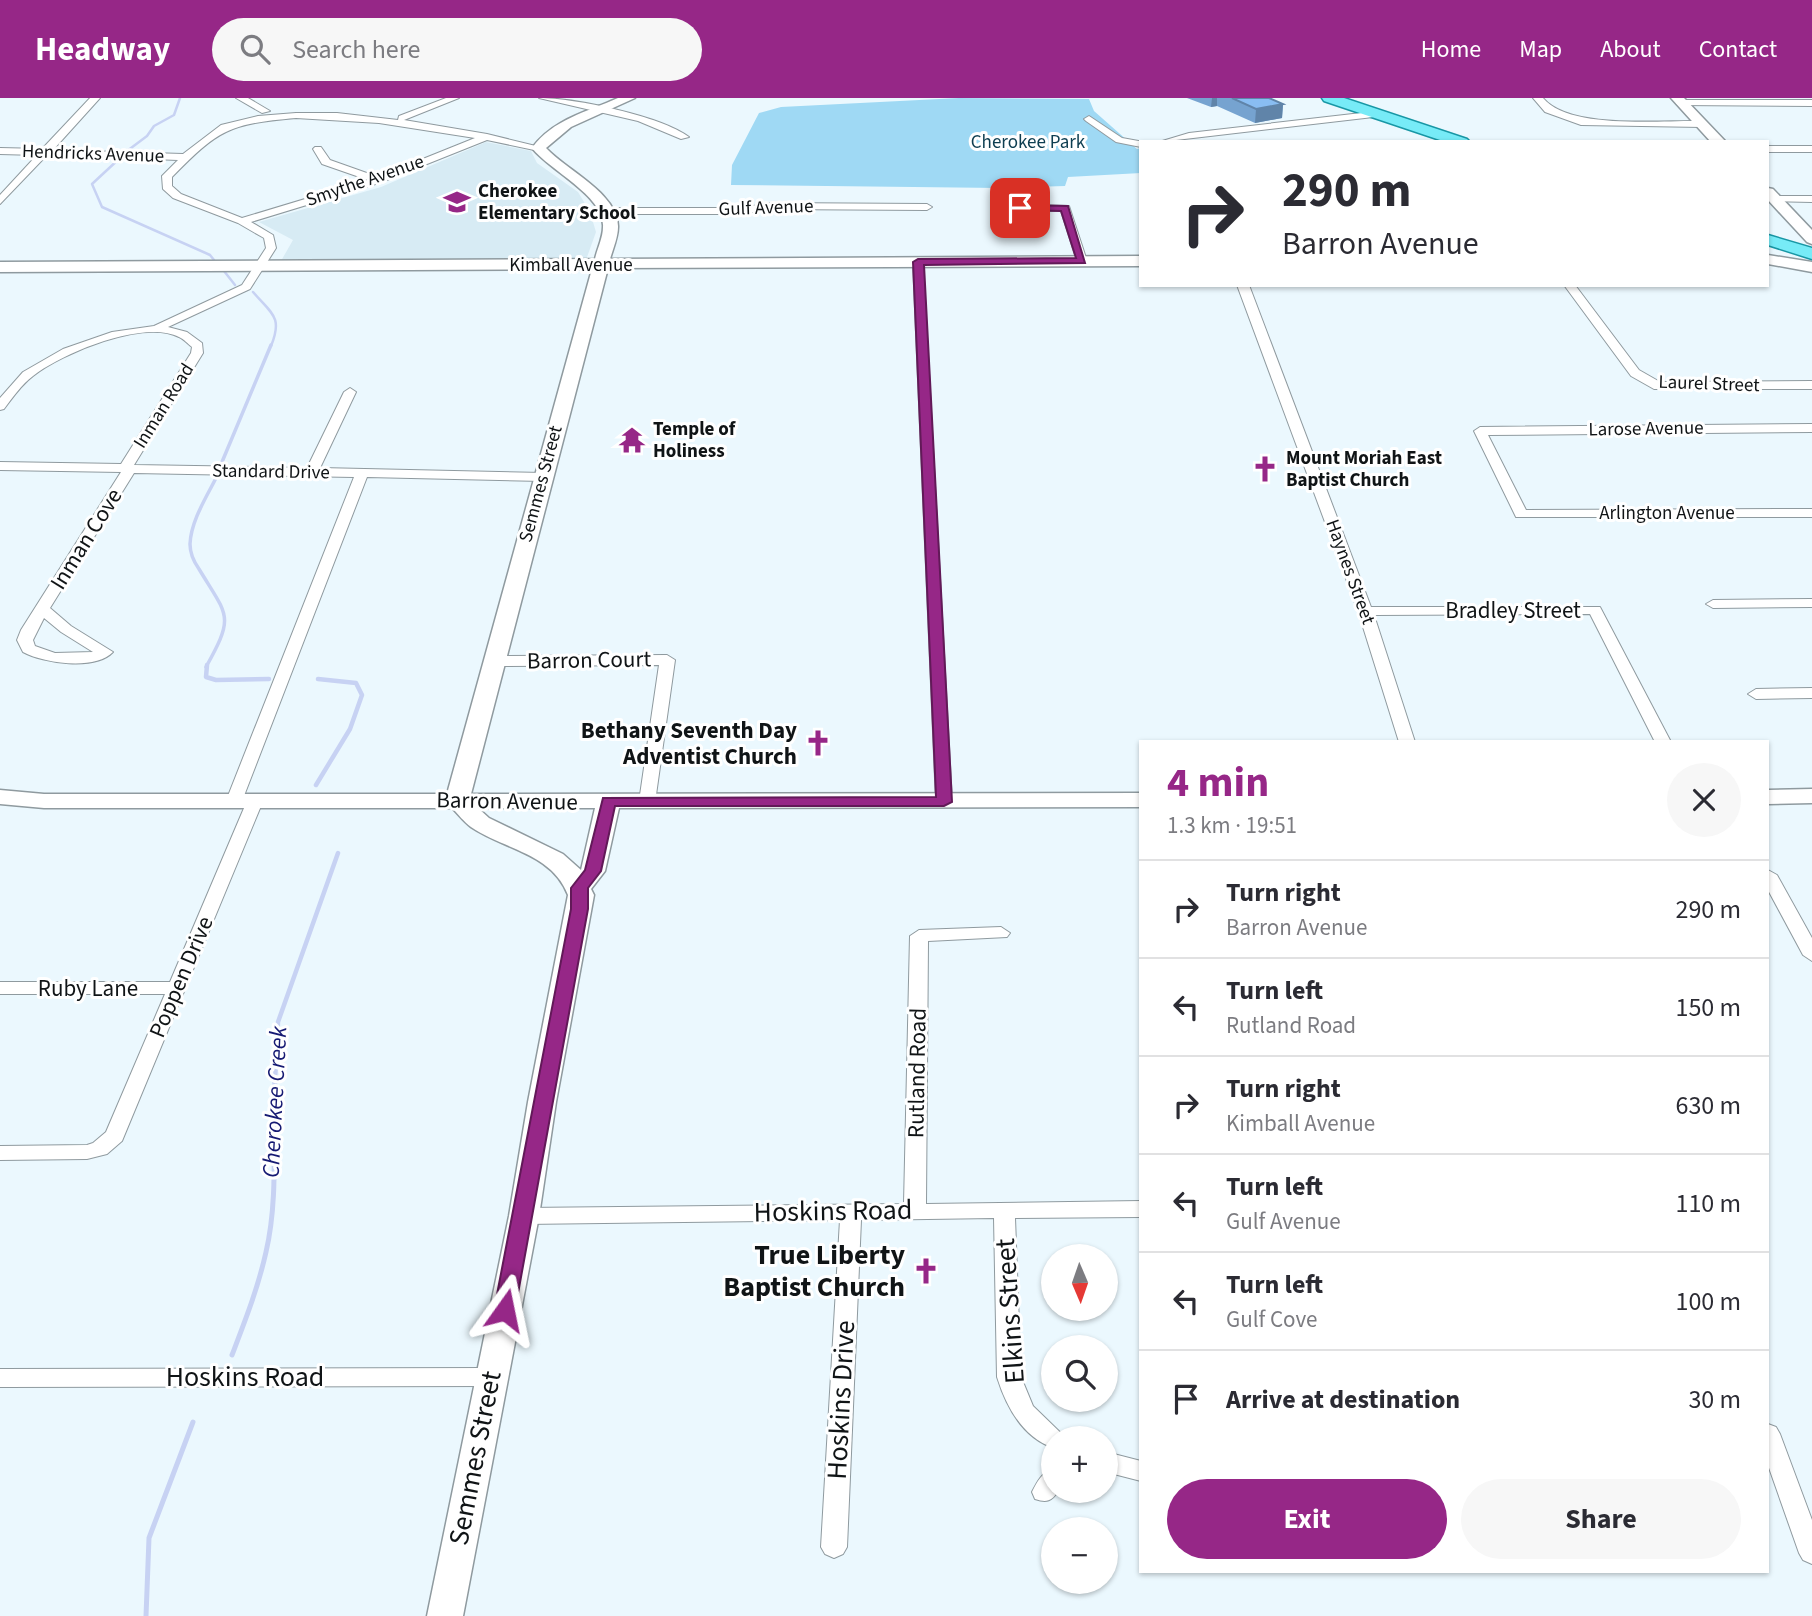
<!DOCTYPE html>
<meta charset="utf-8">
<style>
body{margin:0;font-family:"Source Sans 3",sans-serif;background:#f7f7f7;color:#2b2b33;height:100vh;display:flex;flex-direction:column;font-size:26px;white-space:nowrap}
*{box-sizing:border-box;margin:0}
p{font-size:23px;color:#7c7c81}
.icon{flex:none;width:38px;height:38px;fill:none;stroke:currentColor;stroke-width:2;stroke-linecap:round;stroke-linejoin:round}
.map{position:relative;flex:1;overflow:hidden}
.panel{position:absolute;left:1139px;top:642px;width:630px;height:833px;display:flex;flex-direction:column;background:#fff;border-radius:0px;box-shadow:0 2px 5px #0004}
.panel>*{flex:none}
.top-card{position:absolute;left:1139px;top:42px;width:630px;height:147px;border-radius:0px;box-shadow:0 2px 5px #0004;background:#fff;color:#2b2b33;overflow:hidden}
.needle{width:46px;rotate:178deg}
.buttons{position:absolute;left:1041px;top:1146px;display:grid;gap:14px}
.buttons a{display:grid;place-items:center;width:77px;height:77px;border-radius:50%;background:#fff;box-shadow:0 2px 5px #0004;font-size:35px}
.pin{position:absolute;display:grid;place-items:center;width:60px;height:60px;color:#fff;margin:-30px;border-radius:14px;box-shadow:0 4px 10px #0006}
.me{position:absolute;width:77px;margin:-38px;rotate:12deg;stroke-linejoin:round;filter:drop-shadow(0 0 5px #0008)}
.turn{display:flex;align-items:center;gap:24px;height:147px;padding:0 28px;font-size:32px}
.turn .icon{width:91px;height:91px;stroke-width:2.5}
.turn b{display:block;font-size:49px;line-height:60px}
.round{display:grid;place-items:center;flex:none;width:74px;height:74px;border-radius:37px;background:#f7f7f7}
.headline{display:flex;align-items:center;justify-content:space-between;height:119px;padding:0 28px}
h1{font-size:42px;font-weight:700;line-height:52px;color:#962787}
.action{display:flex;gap:14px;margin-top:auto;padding:14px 28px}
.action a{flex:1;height:80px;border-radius:42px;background:#962787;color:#fff;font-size:28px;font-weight:700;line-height:80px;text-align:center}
.action a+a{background:#f7f7f7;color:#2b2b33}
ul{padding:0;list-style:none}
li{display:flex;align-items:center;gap:21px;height:98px;padding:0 28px;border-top:2px solid #e1e1e2}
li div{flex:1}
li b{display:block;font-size:26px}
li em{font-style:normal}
header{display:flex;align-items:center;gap:42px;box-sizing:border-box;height:98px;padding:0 35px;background:#962787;color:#fff}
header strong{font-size:33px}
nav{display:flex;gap:38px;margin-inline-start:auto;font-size:24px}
.search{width:490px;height:63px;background:#f7f7f7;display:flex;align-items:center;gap:18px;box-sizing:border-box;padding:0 24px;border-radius:38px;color:#7c7c81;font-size:26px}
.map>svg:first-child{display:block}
.built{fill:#d7ebf4}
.green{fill:#9fd9f4}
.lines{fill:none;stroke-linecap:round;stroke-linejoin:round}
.stream-far3{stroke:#c7d2f3;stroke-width:2.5}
.stream-far2{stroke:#c7d2f3;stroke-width:3.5}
.stream-far1{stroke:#c7d2f3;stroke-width:4.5}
.stream{stroke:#c7d2f3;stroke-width:5}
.minor-casing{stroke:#8f9a9f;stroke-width:2}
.secondary-casing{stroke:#8f9a9f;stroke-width:3}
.primary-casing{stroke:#1897a5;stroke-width:3}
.minor{fill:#fff;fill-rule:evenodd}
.secondary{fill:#fff;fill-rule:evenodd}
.primary{fill:#77ebf7;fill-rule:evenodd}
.wall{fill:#76a3d0}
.shaded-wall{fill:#6084a9}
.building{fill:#89bdf2;stroke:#6084a9;stroke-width:2}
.route{fill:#962787;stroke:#621958;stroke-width:2}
.labels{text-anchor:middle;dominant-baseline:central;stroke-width:6;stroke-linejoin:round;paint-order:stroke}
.far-park-label{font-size:19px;fill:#0e3e51;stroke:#fff}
.far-street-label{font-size:19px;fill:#101416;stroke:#fff}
.far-poi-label{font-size:19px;font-weight:bold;fill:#101416;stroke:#fff;text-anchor:start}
.street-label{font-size:23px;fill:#101416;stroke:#fff}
.poi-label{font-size:23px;font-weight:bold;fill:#101416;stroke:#fff;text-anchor:end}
.water-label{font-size:24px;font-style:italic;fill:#161a73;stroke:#fff}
.near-street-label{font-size:28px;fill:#101416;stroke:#fff}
.near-poi-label{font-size:28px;font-weight:bold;fill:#101416;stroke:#fff;text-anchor:end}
</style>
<header>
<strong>Headway</strong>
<div class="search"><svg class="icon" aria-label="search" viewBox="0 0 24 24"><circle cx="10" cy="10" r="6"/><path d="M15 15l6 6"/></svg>Search here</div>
<nav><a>Home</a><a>Map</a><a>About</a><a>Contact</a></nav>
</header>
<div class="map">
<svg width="1812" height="1518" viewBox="0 0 1812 1518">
<rect width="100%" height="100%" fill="#ebf8fe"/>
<path class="built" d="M486,44L531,53L537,65L578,94L590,114L596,134L586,162L281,163L293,142L259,124L381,89Z"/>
<path class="green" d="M959,0L1089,1L1094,13L1137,51L1141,50V75L1068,79L1065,88L1000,90L731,87L732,67L759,15L781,9Z"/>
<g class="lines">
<path class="stream-far3" d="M127,53L147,38L154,28L174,17L180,0
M120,60L92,86L102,109L210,157L214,162
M224,173L235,187
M253,194C272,216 283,219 271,248"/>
<path class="stream-far2" d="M222,364L271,247
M206,569C235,517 228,519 199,471C194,464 190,455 190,446C191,423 206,400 216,380"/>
<path class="stream-far1" d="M207,567L206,579L216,582L269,581
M316,687L350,631L362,597L356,585L318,581
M275,983L278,924L338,755"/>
<path class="stream" d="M232,1257C245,1223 258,1190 266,1154C279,1099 272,1037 275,981
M146,1518L149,1440L193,1324"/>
<g class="minor-casing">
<path id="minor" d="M90,0H100L53,52L183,56L221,27L258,18L296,15H337L398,22L399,18L446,0H459L404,22L487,36L544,50L539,53L487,42L382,84L251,124L273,137L276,150L250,191L168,229L187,234L202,245L203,255L134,367L307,370L344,294L350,290L356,294L320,370L543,375L550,379L543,383L367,379L242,703L234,708L226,703L354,379L134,375L50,510L71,528L113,554C95,573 43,565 23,554L17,542L21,532L121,374L0,372V364L121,366L191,255L192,249C188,246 184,241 179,239C144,221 62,255 33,278C21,287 13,299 4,311L0,312V300L23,274L63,251L112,234L154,228L242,187L266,150L264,140L238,125L173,100L163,91L162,78L178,62L47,57L0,106V97L37,57L0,56V50L42,51ZM296,20L379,25L475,40L378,79L330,62L321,49H315L313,51L322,66L368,82L242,120L181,96L172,88V79C219,31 229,26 296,20ZM44,520L61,534L93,554L55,555L35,548L33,542Z
M236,0H248L270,13L262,15Z
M539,0C575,0 661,18 689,39L681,41L638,23Z
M1533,0H1543C1569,32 1661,22 1702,23L1707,26L1702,29L1581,27L1545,14Z
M1681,2H1812V8L1678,7L1676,5Z
M1379,13L1382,14V18L1159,44L1189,35Z
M1089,18L1122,40L1144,44H1141V49L1116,44L1086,23L1084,21Z
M1768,48H1812V54H1768Z
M1774,98H1812V104L1770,103V99Z
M770,105L927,106L932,109L927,112L770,111L742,116H605L600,113L605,110H742Z
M997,106L1069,108L1087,163L1082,166L1077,163L1061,113L993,111V107Z
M918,161L923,164L952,704L944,709L936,704L913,164Z
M1237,187H1249L1371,509H1600L1671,644H1655L1590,516L1374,517L1415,644H1399L1358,513Z
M1564,187H1575L1639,272L1660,284L1812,283V291H1654L1631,278Z
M1812,326V334L1488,337L1526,412L1812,411V419H1516L1474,333L1480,329Z
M1812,501V509L1713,510L1706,506L1713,502Z
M667,557L675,562L655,704L647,709L639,704L659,567L493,568L485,563L493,558Z
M1812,590V600L1756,601L1748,596L1756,591Z
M255,698L263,703L122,1043L107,1056L87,1061L0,1062V1048L87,1047L93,1045L106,1034L165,896H0V884H170L247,703Z
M1768,772L1777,777L1812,840V863L1803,857L1768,792Z
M1001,829L1010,835L1007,839L928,843L926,1106L1141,1103V1119L1015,1120L1021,1279L1033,1308L1066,1340H1054V1350C1023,1340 1006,1308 997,1279L994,1120L861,1122L847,1449L843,1456L834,1460L825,1456L821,1449L840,1122L524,1126L516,1123L513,1118L516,1113L524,1110L904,1106L910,838L919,832Z
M491,1270L499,1273L503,1279L499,1285L491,1288L0,1289V1271Z
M1768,1326L1776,1329L1780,1336L1812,1422V1466L1803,1462L1799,1455L1768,1367Z
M1106,1354L1141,1363V1383L1106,1374Z
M1054,1370V1393H1058C1052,1403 1047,1405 1035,1401L1032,1394C1037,1384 1042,1374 1054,1370Z"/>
</g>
<g class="secondary-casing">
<path id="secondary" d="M618,0H635L571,29L546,50C566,72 619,96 618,129C618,139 613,151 610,161L1141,158V168L608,170L471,696L1141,695V709L619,710L605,773L591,791L594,797L556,1004L539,1118L463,1518H427L509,1118L528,1004L568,797C552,755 505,752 471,729C464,724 458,716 452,710H44L0,706V692L44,696H447L592,171L0,174V164L595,161C597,151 603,140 603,129C605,98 550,73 532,50C553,21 587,14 618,0ZM478,710H595L581,772L563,756L489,720Z
M1671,0H1684L1726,44H1711Z
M1768,90L1773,91L1812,132V146L1807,144L1768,102Z
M1768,157L1812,164V174L1768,166Z
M1812,691V705L1768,706V692Z"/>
</g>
<g class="primary-casing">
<path id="primary" d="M1322,0H1344L1467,41L1470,44H1446L1324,3Z
M1768,137L1812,150V161L1768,147Z"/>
</g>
<use href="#minor" class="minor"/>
<use href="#secondary" class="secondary"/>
<use href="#primary" class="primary"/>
</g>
<path class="wall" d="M1187,0H1269L1283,6L1282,20L1255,25L1217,8L1211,9Z"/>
<path class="shaded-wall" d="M1212,0H1217V8L1211,9Z
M1283,6L1282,20L1255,25L1256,11Z"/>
<path class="building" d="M1232,0H1269L1283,6L1256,11Z"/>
<path class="route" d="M1020,107L1068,108L1085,165L924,167L952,704L944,708H615L601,773L588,790V811L515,1212L512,1218L505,1220L497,1218L494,1212L571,811V790L585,772L603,700L936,699L913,164L918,161L1076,160L1061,113L1016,112V108Z"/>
<defs>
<g id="school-bare" transform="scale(2.1)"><path d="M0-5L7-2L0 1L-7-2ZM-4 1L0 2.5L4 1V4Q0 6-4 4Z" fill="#962787" stroke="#fff" stroke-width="2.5" paint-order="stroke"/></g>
<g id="temple-bare" transform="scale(2.1)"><path d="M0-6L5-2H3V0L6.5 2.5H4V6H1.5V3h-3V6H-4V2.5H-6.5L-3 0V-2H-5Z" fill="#962787" stroke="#fff" stroke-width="2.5" paint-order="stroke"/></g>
<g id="church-bare" transform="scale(2.1)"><path d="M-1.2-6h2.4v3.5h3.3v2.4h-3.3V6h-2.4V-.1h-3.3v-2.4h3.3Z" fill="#962787" stroke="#fff" stroke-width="2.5" paint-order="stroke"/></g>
</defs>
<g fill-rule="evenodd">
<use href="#school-bare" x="457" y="104"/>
<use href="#temple-bare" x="632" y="342"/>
<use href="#church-bare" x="1265" y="371"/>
<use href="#church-bare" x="818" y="645"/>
<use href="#church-bare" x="926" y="1173"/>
</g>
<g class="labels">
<g class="far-park-label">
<text x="1028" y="44">Cherokee Park</text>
</g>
<g class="far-street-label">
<text transform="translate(93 56) rotate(2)">Hendricks Avenue</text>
<text transform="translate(365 83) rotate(-19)">Smythe Avenue</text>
<text transform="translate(766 110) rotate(-2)">Gulf Avenue</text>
<text x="571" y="167">Kimball Avenue</text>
<text transform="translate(1709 286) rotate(2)">Laurel Street</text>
<text transform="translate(164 308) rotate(-58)">Inman Road</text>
<text transform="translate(1646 331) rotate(-1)">Larose Avenue</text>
<text transform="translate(271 374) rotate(1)">Standard Drive</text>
<text transform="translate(541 386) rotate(-75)">Semmes Street</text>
<text x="1667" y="415">Arlington Avenue</text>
<text transform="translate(1350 474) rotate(70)">Haynes Street</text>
</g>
<g class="far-poi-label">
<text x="478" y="93">Cherokee<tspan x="478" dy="22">Elementary School</tspan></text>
<text x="653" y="331">Temple of<tspan x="653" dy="22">Holiness</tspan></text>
<text x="1286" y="360">Mount Moriah East<tspan x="1286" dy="22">Baptist Church</tspan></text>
</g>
<g class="street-label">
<text transform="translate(86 441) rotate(-58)">Inman Cove</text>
<text x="1513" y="512">Bradley Street</text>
<text transform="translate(589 562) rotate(-1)">Barron Court</text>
<text transform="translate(507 703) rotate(1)">Barron Avenue</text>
<text transform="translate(181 879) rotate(-67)">Poppen Drive</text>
<text x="88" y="890">Ruby Lane</text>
<text transform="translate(917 975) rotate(-89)">Rutland Road</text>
</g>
<g class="poi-label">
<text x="797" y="632">Bethany Seventh Day<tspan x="797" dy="26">Adventist Church</tspan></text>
</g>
<g class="water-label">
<text transform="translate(275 1004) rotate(-87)">Cherokee Creek</text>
</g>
<g class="near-street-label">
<text transform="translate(833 1113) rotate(-1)">Hoskins Road</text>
<text transform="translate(1010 1213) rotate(-94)">Elkins Street</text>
<text x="245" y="1279">Hoskins Road</text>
<text transform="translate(841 1302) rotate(-87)">Hoskins Drive</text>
<text transform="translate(475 1360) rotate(-79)">Semmes Street</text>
</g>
<g class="near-poi-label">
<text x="905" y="1157">True Liberty<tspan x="905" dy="32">Baptist Church</tspan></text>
</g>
</g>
</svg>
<div class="buttons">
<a><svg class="needle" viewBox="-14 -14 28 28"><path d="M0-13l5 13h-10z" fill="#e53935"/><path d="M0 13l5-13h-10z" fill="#7c7c81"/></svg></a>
<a><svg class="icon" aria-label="search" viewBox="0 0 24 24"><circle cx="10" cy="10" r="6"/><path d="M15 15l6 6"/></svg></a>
<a>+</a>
<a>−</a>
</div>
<div class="pin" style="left:1020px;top:110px;background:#d93025"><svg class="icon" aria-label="arrive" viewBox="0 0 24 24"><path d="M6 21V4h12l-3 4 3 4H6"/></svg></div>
<svg class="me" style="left:505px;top:1212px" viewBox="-20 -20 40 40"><path d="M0-17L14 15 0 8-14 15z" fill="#962787" stroke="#fff" stroke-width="4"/></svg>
<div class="top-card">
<div class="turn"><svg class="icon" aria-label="right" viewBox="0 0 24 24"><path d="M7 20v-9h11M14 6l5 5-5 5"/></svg><div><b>290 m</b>Barron Avenue</div></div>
</div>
<section class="panel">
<div class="headline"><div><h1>4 min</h1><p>1.3 km · 19:51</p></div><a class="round"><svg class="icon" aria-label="close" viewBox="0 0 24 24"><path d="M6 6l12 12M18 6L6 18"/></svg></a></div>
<ul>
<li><svg class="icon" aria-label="right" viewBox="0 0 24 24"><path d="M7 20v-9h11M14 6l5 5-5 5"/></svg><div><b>Turn right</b><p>Barron Avenue</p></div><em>290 m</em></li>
<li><svg class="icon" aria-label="left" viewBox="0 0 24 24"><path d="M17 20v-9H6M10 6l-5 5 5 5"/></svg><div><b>Turn left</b><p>Rutland Road</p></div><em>150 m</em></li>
<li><svg class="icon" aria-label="right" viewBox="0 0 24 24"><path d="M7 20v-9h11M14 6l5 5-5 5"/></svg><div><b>Turn right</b><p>Kimball Avenue</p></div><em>630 m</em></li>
<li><svg class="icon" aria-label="left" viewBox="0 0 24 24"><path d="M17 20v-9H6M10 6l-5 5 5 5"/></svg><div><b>Turn left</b><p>Gulf Avenue</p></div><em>110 m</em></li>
<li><svg class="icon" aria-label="left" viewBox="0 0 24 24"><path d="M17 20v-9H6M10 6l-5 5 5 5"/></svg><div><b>Turn left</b><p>Gulf Cove</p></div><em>100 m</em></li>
<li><svg class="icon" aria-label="arrive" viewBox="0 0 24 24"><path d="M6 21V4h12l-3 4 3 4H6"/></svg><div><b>Arrive at destination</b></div><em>30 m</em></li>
</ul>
<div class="action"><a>Exit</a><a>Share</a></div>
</section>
</div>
